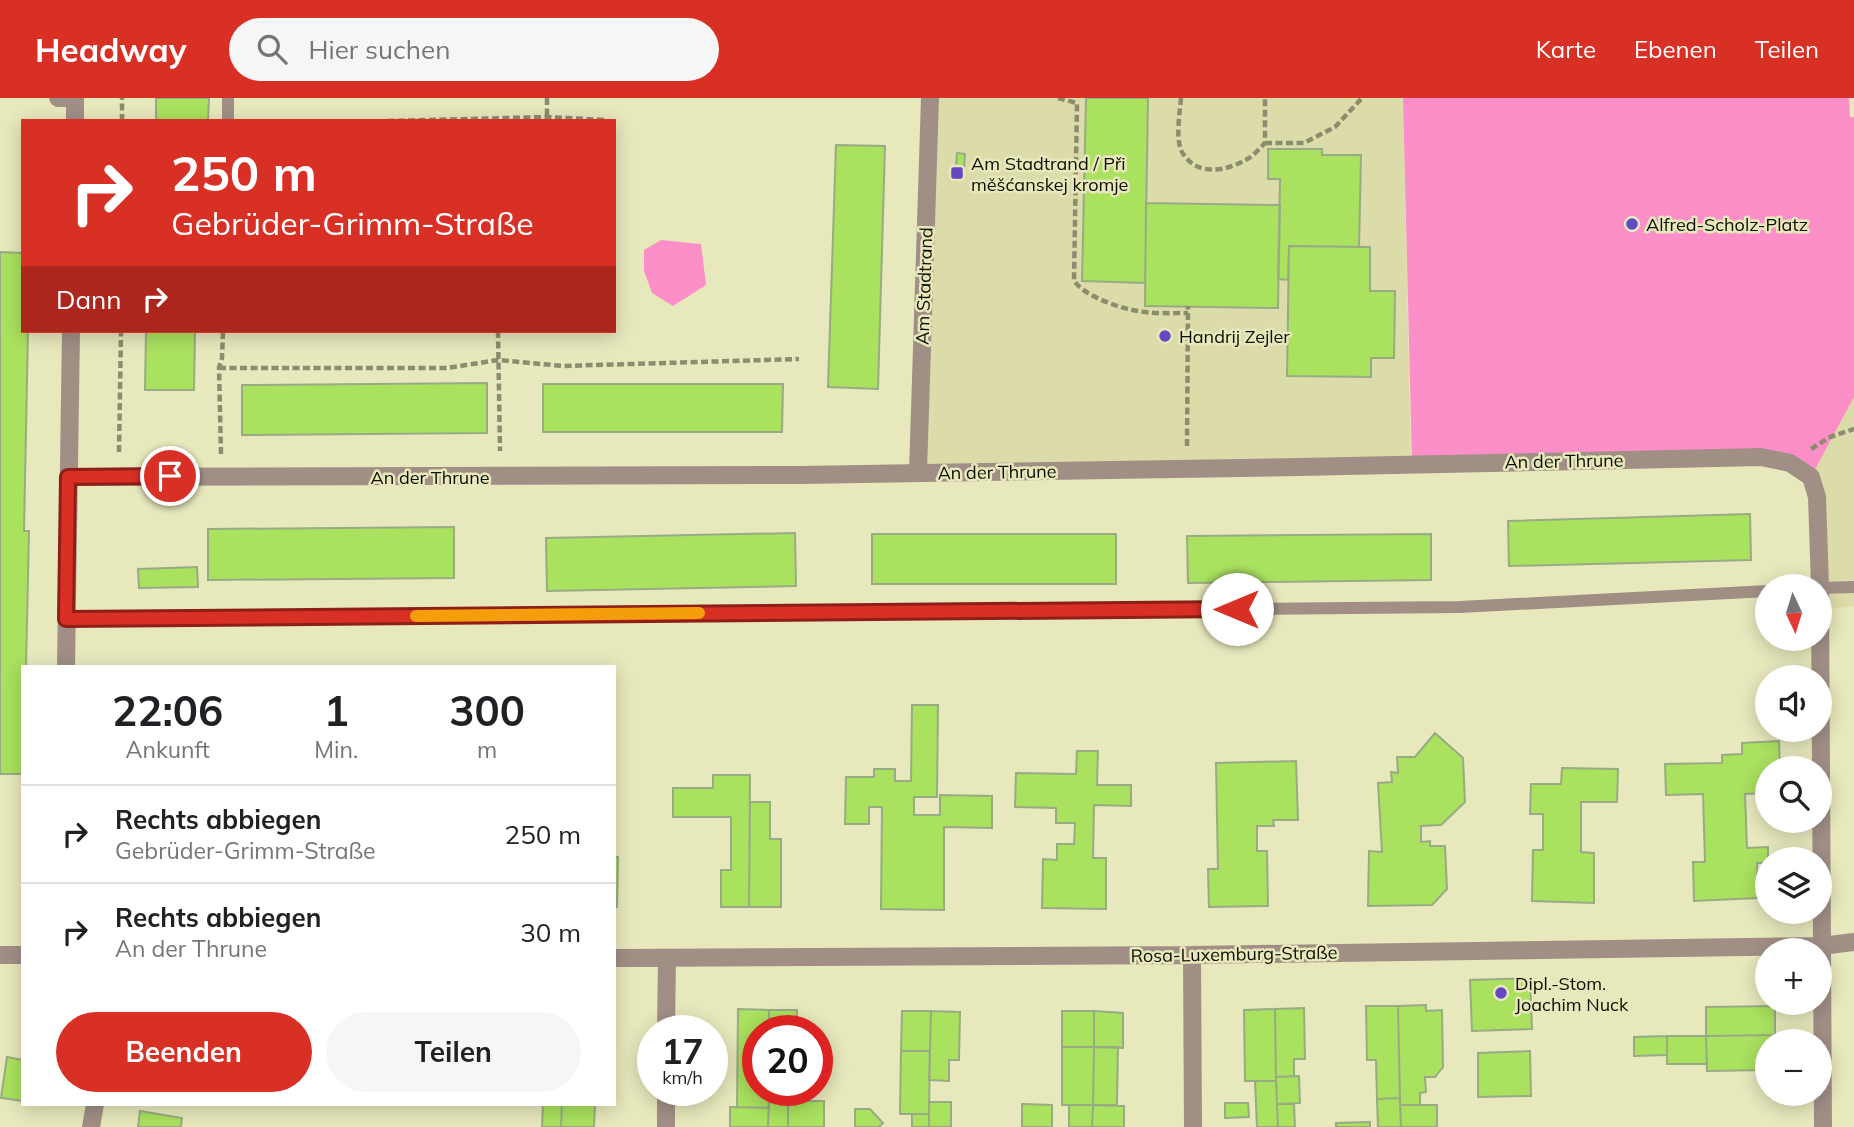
<!DOCTYPE html>
<html lang="de">
<meta charset="utf-8">
<style>
body{margin:0;font-family:Mulish,sans-serif;background:#f6f6f6;color:#202124;height:100vh;display:flex;flex-direction:column;font-size:26px;white-space:nowrap}
*{box-sizing:border-box;margin:0}
p{font-size:23px;color:#757577}
.icon{flex:none;width:38px;height:38px;fill:none;stroke:currentColor;stroke-width:2;stroke-linecap:round;stroke-linejoin:round}
.map{position:relative;flex:1;overflow:hidden}
.details{position:absolute;left:21px;top:567px;width:595px;height:441px;display:flex;flex-direction:column;background:#fff;border-radius:0px;box-shadow:0 4px 18px #0003}
.details>*{flex:none}
.top-card{position:absolute;left:21px;top:21px;width:595px;height:214px;border-radius:0px;box-shadow:0 4px 18px #0003;background:#d93025;color:#fff;overflow:hidden}
.needle{width:46px;rotate:176deg}
.buttons{position:absolute;left:1755px;top:476px;display:grid;gap:14px}
.buttons a{display:grid;place-items:center;width:77px;height:77px;border-radius:50%;background:#fff;box-shadow:0 4px 18px #0003;font-size:35px}
.speed{position:absolute;left:637px;top:917px;display:flex;gap:14px;font-size:35px;font-weight:700;text-align:center}
.speed>*{display:grid;place-content:center;width:91px;height:91px;border-radius:50%;background:#fff;box-shadow:0 4px 18px #0003;line-height:1}
.speed small{font-size:18px;font-weight:400}
.speed .limit{border:10px solid #d22;background:#fff;color:#111}
.pin{position:absolute;display:grid;place-items:center;width:60px;height:60px;color:#fff;margin:-30px;border:4px solid #fff;border-radius:50%;box-shadow:0 2px 7px #0007}
.me{position:absolute;width:77px;margin:-38px;rotate:270deg;stroke-linejoin:round;filter:drop-shadow(0 0 5px #0008)}
.turn{display:flex;align-items:center;gap:24px;height:147px;padding:0 35px;font-size:32px}
.turn .icon{width:91px;height:91px;stroke-width:2.5}
.turn b{display:block;font-size:49px;line-height:60px}
.then{display:flex;align-items:center;height:66px;padding:0 35px;background:#0003;gap:14px;font-size:26px}
.eta{display:flex;justify-content:space-evenly;align-items:center;height:119px;text-align:center}
.eta b{font-size:42px;font-weight:700;line-height:49px}
.button{display:flex;gap:14px;margin-top:auto;padding:14px 35px}
.button a{flex:1;height:80px;border-radius:42px;background:#d93025;color:#fff;font-size:28px;font-weight:700;line-height:80px;text-align:center}
.button a+a{background:#f6f6f6;color:#202124}
ul{padding:0;list-style:none}
li{display:flex;align-items:center;gap:21px;height:98px;padding:0 35px;border-top:2px solid #e0e0e0}
li div{flex:1}
li b{display:block;font-size:26px}
li em{font-style:normal}
header{display:flex;align-items:center;gap:42px;box-sizing:border-box;height:98px;padding:0 35px;background:#d93025;color:#fff}
header strong{font-size:33px}
nav{display:flex;gap:38px;margin-inline-start:auto;font-size:24px}
.search{width:490px;height:63px;background:#f6f6f6;display:flex;align-items:center;gap:18px;box-sizing:border-box;padding:0 24px;border-radius:38px;color:#757577;font-size:26px}
.map>svg:first-child{display:block}
.built{fill:#dbdca9}
.green{fill:#fc8fc8}
.building{fill:#aae15f;stroke:#98ab85;stroke-width:2}
.lines{fill:none;stroke-linecap:round;stroke-linejoin:round}
.path{stroke:#8c8d6e;stroke-width:4.5;stroke-dasharray:7 3.5;stroke-linecap:butt}
.service{stroke:#a18f86;stroke-width:12}
.minor{stroke:#a18f86;stroke-width:18}
.route-casing{stroke:#8d1f18;stroke-width:18}
.route{stroke:#d93025;stroke-width:12}
.slow{stroke:#f59e0b;stroke-width:12}
.poi-dot{fill:#6449c2;stroke:#e7e8bc;stroke-width:2.5}
.labels{text-anchor:middle;dominant-baseline:central;stroke-width:5;stroke-linejoin:round;paint-order:stroke}
.poi-label{font-size:18px;fill:#0e0e02;stroke:#e7e8bc;text-anchor:start}
.street-label{font-size:18px;fill:#0e0e02;stroke:#e7e8bc}
</style>
<header>
<strong>Headway</strong>
<div class="search"><svg class="icon" aria-label="search" viewBox="0 0 24 24"><circle cx="10" cy="10" r="6"/><path d="M15 15l6 6"/></svg>Hier suchen</div>
<nav><a>Karte</a><a>Ebenen</a><a>Teilen</a></nav>
</header>
<div class="map">
<svg width="1854" height="1029" viewBox="0 0 1854 1029">
<rect width="100%" height="100%" fill="#e7e8bc"/>
<path class="built" d="M931,0H1403L1411,366L918,375Z
M1854,299V508L1820,512L1811,379Z"/>
<path class="green" d="M1403,0H1849L1850,19H1854V299L1811,379L1790,365L1412,366Z
M661,142L701,146L706,187L673,208L652,195L644,173V152Z"/>
<path class="building" d="M156,0H209L208,23H156Z
M1086,0H1148L1145,185L1082,183Z
M836,47L885,48L878,291L828,289Z
M1268,51H1322V57H1361L1359,149L1289,148L1288,182L1278,181L1280,81H1268Z
M957,55L965,56L964,71H956Z
M1146,105L1280,107L1278,210L1145,208Z
M1289,148L1370,149V193H1395L1394,260H1371V279L1287,278Z
M0,154L23,155V233H28L24,433H29L26,569H23V676H0Z
M146,233H195L194,292H145Z
M487,285V335L242,337V287Z
M543,286H783L782,334H543Z
M1750,416L1751,462L1509,468L1508,423Z
M454,429V480L208,482V431Z
M795,435L796,488L547,493L546,440Z
M872,436H1116V486H872Z
M1431,436V482L1188,485L1187,438Z
M197,469L198,489L139,490L138,471Z
M912,607H938L937,699H914V717H940V697L992,698V730L944,729V812L881,811L882,709H869V726H845L846,679H874V671H895V683H911Z
M1435,635L1463,660L1465,704L1441,727L1421,728V744L1430,743V748H1445L1447,791L1432,807L1368,808L1369,753L1382,754L1378,685L1392,684L1391,674L1398,675L1397,659H1415Z
M1779,643L1780,670H1768V695L1745,696L1747,750L1768,749V765H1757L1758,800L1694,803L1693,764H1705L1703,696L1666,697L1665,666L1722,665V657L1742,656V645Z
M1077,653H1098L1097,687H1131V708L1094,707L1093,760H1106V811L1042,810L1043,761L1057,762V746H1074L1075,725H1056V710L1015,709L1016,675L1076,676Z
M1296,663L1298,722H1273L1274,728H1257V753H1267L1268,808L1209,809L1208,771H1218L1216,665Z
M1562,670L1618,671L1617,704H1581V754L1594,755V805L1532,803L1533,752H1543V716H1530L1531,686H1561Z
M713,677H750L749,809H721V772H731V719H673V690H713Z
M750,704H770V741H781V809H749Z
M614,759H618L617,809H614Z
M1530,880L1532,931L1472,933L1470,882Z
M1426,907V913L1442,912L1443,969L1435,979H1425L1426,994L1420,995V1007H1400L1398,908Z
M1366,908H1398L1400,1000L1377,1001L1376,962H1367Z
M1775,908V937L1706,938V909Z
M1304,910L1305,961H1294V978L1276,979L1275,911Z
M738,911L769,912V933H758V992H769V1010L737,1009Z
M1275,911L1276,983H1245L1244,912Z
M769,912H797V933H769Z
M902,913H931L930,953H901Z
M931,913L960,914L959,962H949V983L929,982Z
M1062,913H1094V949H1062Z
M1094,913L1123,915V950L1094,949Z
M1775,937V943H1768V972L1707,973L1706,938Z
M1667,938H1706L1707,966H1667Z
M1667,938V957L1634,958V939Z
M1062,949H1094L1093,1007H1062Z
M1094,949H1118L1117,1007H1093Z
M901,953H930L929,1016H900Z
M1530,953L1531,998L1478,999V955Z
M7,959L23,962V1003L1,1000Z
M1299,978L1300,1005L1277,1006L1276,979Z
M1255,983H1276L1278,1029H1257Z
M769,992H788V1029H768Z
M1400,1000L1401,1029H1378L1377,1001Z
M788,1003H824V1029H788Z
M929,1004H951V1029H929Z
M1225,1005H1248L1249,1019L1225,1020Z
M543,1006H562L561,1029H542Z
M562,1006L595,1007L594,1029H561Z
M1022,1006L1052,1007V1029H1022Z
M1277,1006H1294L1295,1029H1278Z
M1069,1007H1093L1092,1029H1069Z
M1093,1007L1124,1008V1029H1092Z
M1400,1007H1437V1029H1401Z
M730,1009L769,1010L768,1029H730Z
M855,1011H870L883,1025L879,1029H855Z
M140,1013L182,1020L181,1029H138Z
M912,1016H929V1029H912Z
M1370,1024V1029H1336V1025Z"/>
<g class="lines">
<path class="path" d="M547,0V19
M1058,0L1077,5L1074,182C1081,197 1122,211 1138,213C1154,216 1172,215 1188,215
M1181,0C1180,14 1175,41 1182,54C1197,80 1228,73 1249,60C1255,56 1260,50 1265,45V0
M122,23V0
M387,23L547,19L605,22
M1265,45H1304L1335,29L1362,0
M498,233L500,353
M219,270H447L498,262L563,268L799,261
M1187,348L1188,208
M1811,351L1830,339L1854,331
M119,354L121,233
M221,356L219,270L222,260L223,233"/>
<path class="service" d="M228,23V0
M1820,490L1854,489
M66,521L1460,509L1768,493"/>
<path class="minor" d="M58,0H75
M75,23V0
M918,375L930,0
M68,379C312,377 556,379 800,377C1120,374 1441,366 1761,359L1790,365L1811,379L1817,399L1820,488
M1820,496L1823,1029
M66,569L71,233
M0,857H23
M1192,857L1193,1029
M614,860L1192,857L1821,848L1854,844
M666,933L667,861
M91,1029L95,1006
M666,1029V992"/>
</g>
<g class="lines">
<g class="route-casing">
<path id="route" d="M170,378L68,379L66,521L1237,511"/>
</g>
<use href="#route" class="route"/>
<path class="slow" d="M416,518L699,515"/>
</g>
<g class="poi-dot">
<rect x="950" y="68" width="14" height="14" rx="3.5"/>
<circle cx="1632" cy="126" r="7"/>
<circle cx="1165" cy="238" r="7"/>
<circle cx="1501" cy="895" r="7"/>
</g>
<g class="labels">
<g class="poi-label">
<text x="971" y="65">Am Stadtrand / Při<tspan x="971" dy="21">měšćanskej kromje</tspan></text>
<text x="1646" y="126">Alfred-Scholz-Platz</text>
<text x="1179" y="238">Handrij Zejler</text>
<text x="1515" y="885">Dipl.-Stom.<tspan x="1515" dy="21">Joachim Nuck</tspan></text>
</g>
<g class="street-label">
<text transform="translate(924 188) rotate(-88)">Am Stadtrand</text>
<text transform="translate(1564 363) rotate(-1)">An der Thrune</text>
<text transform="translate(997 374) rotate(-1)">An der Thrune</text>
<text x="430" y="379">An der Thrune</text>
<text transform="translate(1234 856) rotate(-1)">Rosa-Luxemburg-Straße</text>
</g>
</g>
</svg>
<div class="buttons">
<a><svg class="needle" viewBox="-14 -14 28 28"><path d="M0-13l5 13h-10z" fill="#e53935"/><path d="M0 13l5-13h-10z" fill="#757577"/></svg></a>
<a><svg class="icon" aria-label="sound" viewBox="0 0 24 24"><path d="M4 9h4l5-4v14l-5-4H4zM17 9q2 3 0 6"/></svg></a>
<a><svg class="icon" aria-label="search" viewBox="0 0 24 24"><circle cx="10" cy="10" r="6"/><path d="M15 15l6 6"/></svg></a>
<a><svg class="icon" aria-label="layers" viewBox="0 0 24 24"><path d="M12 4l9 5-9 5-9-5zM3 14l9 5 9-5"/></svg></a>
<a>+</a>
<a>−</a>
</div>
<div class="speed"><div>17<small>km/h</small></div><div class="limit">20</div></div>
<div class="pin" style="left:170px;top:378px;background:#d93025"><svg class="icon" aria-label="arrive" viewBox="0 0 24 24"><path d="M6 21V4h12l-3 4 3 4H6"/></svg></div>
<svg class="me" style="left:1237px;top:511px" viewBox="-20 -20 40 40"><circle r="19" fill="#fff"/><path d="M0-13L10 11 0 6-10 11z" fill="#d93025"/></svg>
<div class="top-card">
<div class="turn"><svg class="icon" aria-label="right" viewBox="0 0 24 24"><path d="M7 20v-9h11M14 6l5 5-5 5"/></svg><div><b>250 m</b>Gebrüder-Grimm-Straße</div></div>
<div class="then">Dann<svg class="icon" aria-label="right" viewBox="0 0 24 24"><path d="M7 20v-9h11M14 6l5 5-5 5"/></svg></div>
</div>
<section class="details">
<div class="eta">
<div><b>22:06</b><p>Ankunft</p></div>
<div><b>1</b><p>Min.</p></div>
<div><b>300</b><p>m</p></div>
</div>
<ul>
<li><svg class="icon" aria-label="right" viewBox="0 0 24 24"><path d="M7 20v-9h11M14 6l5 5-5 5"/></svg><div><b>Rechts abbiegen</b><p>Gebrüder-Grimm-Straße</p></div><em>250 m</em></li>
<li><svg class="icon" aria-label="right" viewBox="0 0 24 24"><path d="M7 20v-9h11M14 6l5 5-5 5"/></svg><div><b>Rechts abbiegen</b><p>An der Thrune</p></div><em>30 m</em></li>
</ul>
<div class="button"><a>Beenden</a><a>Teilen</a></div>
</section>
</div>
